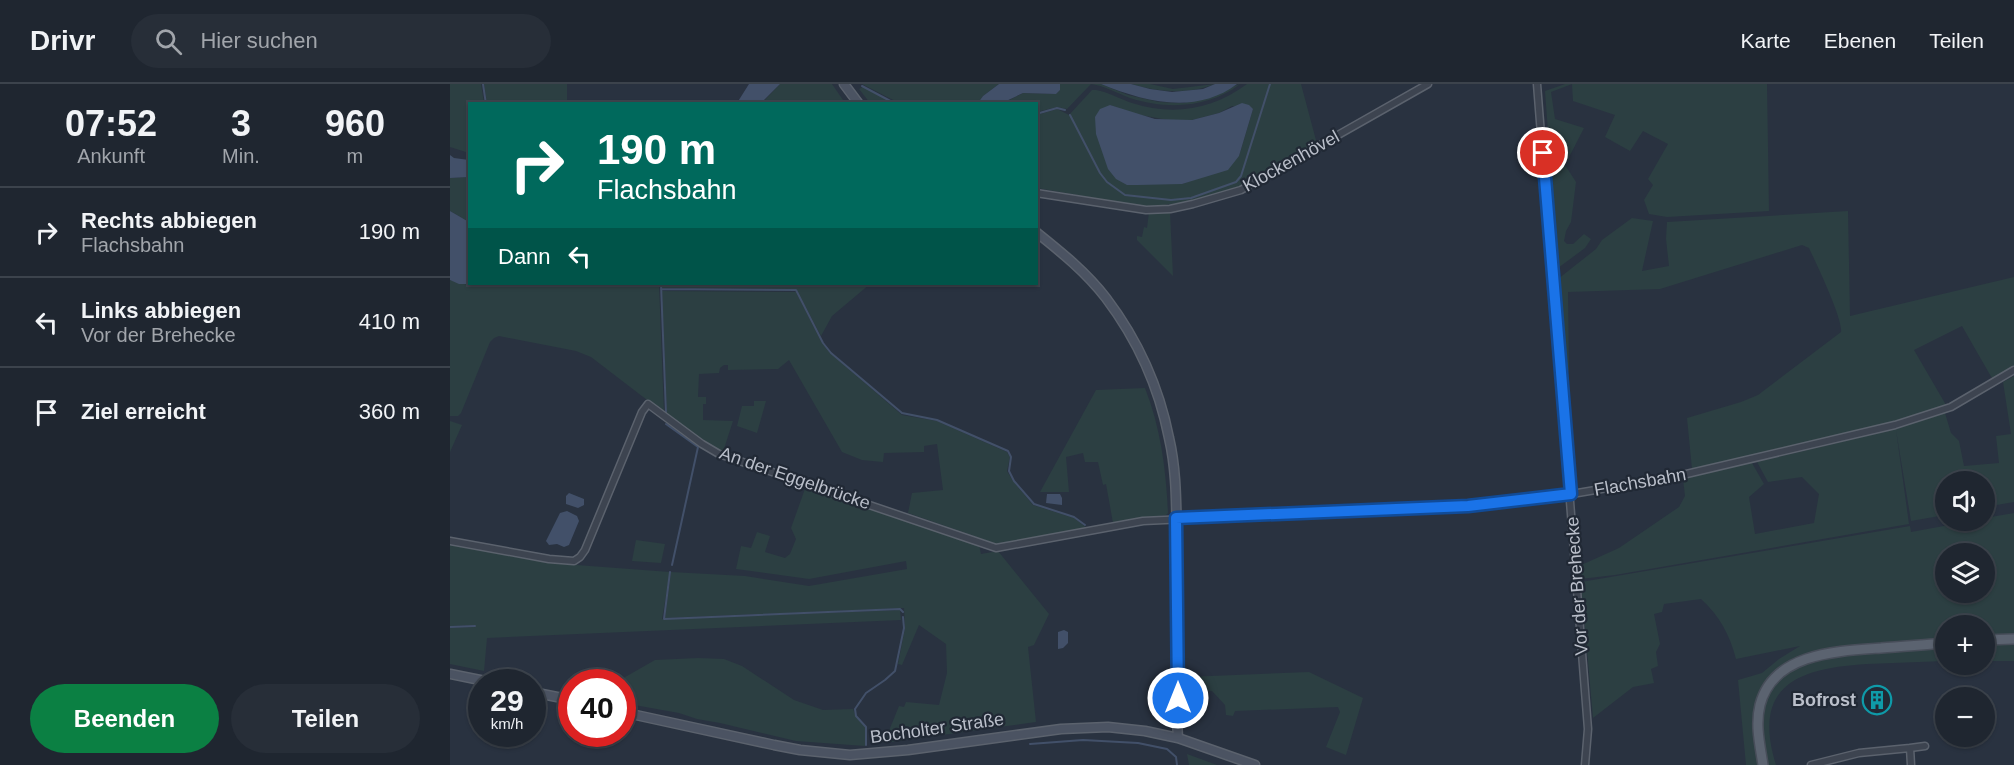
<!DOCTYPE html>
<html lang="de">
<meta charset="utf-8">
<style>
body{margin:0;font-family:Arial,sans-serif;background:#272e38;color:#f1f3f6;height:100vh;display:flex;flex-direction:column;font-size:22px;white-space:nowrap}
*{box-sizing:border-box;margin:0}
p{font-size:20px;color:#a1a5ab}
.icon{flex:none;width:33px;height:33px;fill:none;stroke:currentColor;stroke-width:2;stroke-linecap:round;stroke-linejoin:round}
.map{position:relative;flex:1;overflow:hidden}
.side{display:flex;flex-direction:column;background:#1f2630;width:450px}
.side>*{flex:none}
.banner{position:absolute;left:18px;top:18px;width:570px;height:183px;border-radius:0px;box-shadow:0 2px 4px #0004,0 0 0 2px #3c434c;background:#00695c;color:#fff;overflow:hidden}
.buttons{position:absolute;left:1485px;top:387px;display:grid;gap:12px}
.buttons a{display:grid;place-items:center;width:60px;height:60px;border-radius:50%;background:#1f2630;box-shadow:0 2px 4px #0004,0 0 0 2px #3c434c;font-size:30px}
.speed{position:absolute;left:18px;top:585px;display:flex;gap:12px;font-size:30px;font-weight:700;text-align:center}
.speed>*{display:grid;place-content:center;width:78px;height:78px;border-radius:50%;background:#1f2630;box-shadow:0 2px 4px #0004,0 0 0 2px #3c434c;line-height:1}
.speed small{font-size:15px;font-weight:400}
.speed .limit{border:9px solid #d22;background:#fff;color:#111}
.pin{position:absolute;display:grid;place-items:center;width:51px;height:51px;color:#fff;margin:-26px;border:3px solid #fff;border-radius:50%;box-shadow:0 2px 6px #0007}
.me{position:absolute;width:66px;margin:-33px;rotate:0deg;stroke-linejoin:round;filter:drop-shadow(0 0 4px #0008)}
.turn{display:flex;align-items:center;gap:21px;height:126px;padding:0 30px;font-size:27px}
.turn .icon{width:78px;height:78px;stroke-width:2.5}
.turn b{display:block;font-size:42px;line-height:51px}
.then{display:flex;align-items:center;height:57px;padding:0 30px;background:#0003;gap:12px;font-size:22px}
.eta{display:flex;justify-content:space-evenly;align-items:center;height:102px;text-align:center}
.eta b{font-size:36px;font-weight:700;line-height:42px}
.button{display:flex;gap:12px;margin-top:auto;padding:12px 30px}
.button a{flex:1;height:69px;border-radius:36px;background:#0b8043;color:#fff;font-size:24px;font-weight:700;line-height:69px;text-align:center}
.button a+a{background:#272e38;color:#f1f3f6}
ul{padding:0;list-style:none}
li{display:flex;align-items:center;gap:18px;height:90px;padding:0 30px;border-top:2px solid #3c434c}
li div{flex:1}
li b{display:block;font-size:22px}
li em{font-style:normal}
header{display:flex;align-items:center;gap:36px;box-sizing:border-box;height:84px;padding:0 30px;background:#1f2630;border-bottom:2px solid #3c434c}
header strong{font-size:28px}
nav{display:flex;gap:33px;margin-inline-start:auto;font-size:21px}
.search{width:420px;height:54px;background:#272e38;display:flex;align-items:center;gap:15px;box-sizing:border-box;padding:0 21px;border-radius:33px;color:#a1a5ab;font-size:22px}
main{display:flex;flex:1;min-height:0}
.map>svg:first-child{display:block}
.green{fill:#2c3f42;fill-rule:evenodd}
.water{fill:#425069}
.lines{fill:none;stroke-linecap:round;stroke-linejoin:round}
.stream{stroke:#425069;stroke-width:2}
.street-casing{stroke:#5b626d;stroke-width:9}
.secondary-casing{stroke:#5b626d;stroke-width:11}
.primary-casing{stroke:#474d59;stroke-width:12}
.street{stroke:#3d4450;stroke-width:6}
.secondary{stroke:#4b5362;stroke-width:8}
.primary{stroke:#5b6370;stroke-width:9}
.route-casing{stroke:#114b97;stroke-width:15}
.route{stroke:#1a73e8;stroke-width:10}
.labels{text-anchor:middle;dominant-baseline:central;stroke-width:4.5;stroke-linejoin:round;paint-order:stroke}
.street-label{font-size:18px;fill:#babfca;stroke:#212935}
.poi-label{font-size:18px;font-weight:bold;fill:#babfca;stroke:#212935;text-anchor:end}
</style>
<header>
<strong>Drivr</strong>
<div class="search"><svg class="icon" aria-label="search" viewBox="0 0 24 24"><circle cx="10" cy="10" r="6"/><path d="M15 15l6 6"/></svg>Hier suchen</div>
<nav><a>Karte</a><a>Ebenen</a><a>Teilen</a></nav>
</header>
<main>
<section class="side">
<div class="eta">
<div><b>07:52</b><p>Ankunft</p></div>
<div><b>3</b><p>Min.</p></div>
<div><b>960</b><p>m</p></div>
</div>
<ul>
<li><svg class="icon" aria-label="right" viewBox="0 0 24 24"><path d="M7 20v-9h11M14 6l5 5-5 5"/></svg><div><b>Rechts abbiegen</b><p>Flachsbahn</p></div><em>190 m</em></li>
<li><svg class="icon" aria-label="left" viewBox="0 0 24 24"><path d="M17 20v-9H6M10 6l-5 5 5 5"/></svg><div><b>Links abbiegen</b><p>Vor der Brehecke</p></div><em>410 m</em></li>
<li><svg class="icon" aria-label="arrive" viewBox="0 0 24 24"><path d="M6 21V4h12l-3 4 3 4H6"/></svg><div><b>Ziel erreicht</b></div><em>360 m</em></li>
</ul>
<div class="button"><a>Beenden</a><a>Teilen</a></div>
</section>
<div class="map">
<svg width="1564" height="681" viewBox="0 0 1564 681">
<rect width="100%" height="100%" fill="#293240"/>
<path class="green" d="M0,0H31L34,19L20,20L19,69L0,63Z
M34,0H117V20L37,19Z
M330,0H382L393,16L389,20H311Z
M412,0H549L533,12L528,20L449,19Z
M610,0H651L678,11L709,18L734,19L790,0C759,24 717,26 680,14C667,9 655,2 641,0L617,25L607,23L587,28L586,20H552L573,9L606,10L610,6Z
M681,0H700L723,5L765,0C737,11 709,8 681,0Z
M797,0H851L867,60L788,104L739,118L696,123L587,104V31L607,25L619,31L642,6H646C658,8 670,15 682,19C723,32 762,26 797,0ZM660,21L685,30L718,36H742L769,29L782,22L803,25L789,72L752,93L732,100Z
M1115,0H1317L1319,127L1217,133L1199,130L1194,116L1203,101L1198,95L1218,60L1193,47L1180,67L1155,53L1165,31L1123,17L1122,0L1101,8L1105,35L1134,44L1115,81L1126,98L1121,138L1116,147L1114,157L1117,160H1123L1134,150L1141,155L1135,164L1108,184L1095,7Z
M413,3L444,19H420L409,5Z
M19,93V138L0,127V94Z
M1398,127L1400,232L1564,193V283L1543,296L1512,242L1464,266L1496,321L1442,338L1242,385L1237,334L1291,318L1308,311L1391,248C1393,235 1366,179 1359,164L1352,161L1210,205L1118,208L1119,284L1116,300L1108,195L1146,165L1152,156L1182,134L1203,137L1192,187L1219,182L1216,155L1217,138Z
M699,128H720L723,192L687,156V152L692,153L694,143L697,144Z
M0,196L18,201L26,200H209L214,329L141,273L126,267L49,252L44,254L40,258L11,329L8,332H0Z
M212,200H420L382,232L371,252L346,205L212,204Z
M212,207L346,208L372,259L380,269L452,331L487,337L557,368L560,373L557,387L563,397L583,421L624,434L637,444L547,460L458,429L462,409L493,406L487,360L474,362V368L434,369L433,378L412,376L392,368L339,276L328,285L278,286V281H274L270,284L269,289L249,290L248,313H256V320H253V336L283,337L273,368L256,359L217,331Z
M1564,292V418L1535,423L1534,398H1496L1495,431L1461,437L1446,346L1459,440L1165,491L1130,495L1129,482L1169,464L1229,423L1235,412L1233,395L1302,379L1314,400L1299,413L1305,450L1364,439L1369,410L1352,393L1318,398L1307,378L1446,345L1495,329L1501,349L1509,357L1514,382L1549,379L1546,352L1561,350L1553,298Z
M695,304C711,345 716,386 718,429L716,431L663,439L656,400L653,401L648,378H635L633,369L616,373L619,408H590L646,306Z
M304,317H316L307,349L287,342L292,322H304Z
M0,337L12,341L0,368Z
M356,402L529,461L531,470L548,467L599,530L584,561L578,563L586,638L434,659L449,622L454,623L456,618L489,621L497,589L496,560L469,541L452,581L448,580L455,544L454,524L215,534L221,488L295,492L359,502L457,485L456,477L359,495L286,485L291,462L301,464L307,448L320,452L315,468L335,474L340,470L346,455L341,444Z
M1564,429V550L1535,552L1534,542H1496L1495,555C1473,557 1450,559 1427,560C1384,564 1320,566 1306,617C1300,637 1306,660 1308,681H1296L1288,596L1312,589L1329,575L1350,562L1286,575C1280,551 1269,531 1251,515L1214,520L1212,528L1204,530L1210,560L1206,568L1208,582L1201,585L1204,599L1183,603L1143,634L1131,498L1460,442L1461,448L1521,437L1534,436L1535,434ZM1496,470H1534V508H1496Z
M186,456L215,460L211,479L182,477Z
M0,461L100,479L220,488L212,535L450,526L451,536L37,554L34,587L0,580V544L25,543V541L0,542Z
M1564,560V577H1535V561Z
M1495,563V577C1469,578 1443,579 1417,580C1349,584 1301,601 1326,681H1317C1314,661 1309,641 1315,622C1328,575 1383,573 1422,569C1447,566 1471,565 1495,563Z
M248,574L274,575L292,582L344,616L373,626L403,625L406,633L415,643V662L346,657L270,639L247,635L229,629L173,619L172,598H170V596L205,576Z
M859,588L913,614L896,671L876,663L890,628L888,623L785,627L783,632L776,631L775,621L762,607L740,606L737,604L736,593Z
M737,670L767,681H739Z"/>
<path class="water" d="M299,0H330L311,19H287Z
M549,0H610V6L606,10L573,9L552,19H528L533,12Z
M651,0H681L700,5L722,8L753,5L765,0H787C746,31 695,18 651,0Z
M792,19L799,21L803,25L789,72L778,86L732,100L688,101H677L666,95L658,85L646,50L645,33L650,25L660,21L705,35L742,36L769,29Z
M0,71L4,74L19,76V93L0,94Z
M0,127L19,138L20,200H26H9L0,196Z
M119,409L134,415V421L128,424L116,420V412Z
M597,410H610L612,414V421L596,419Z
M117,427L127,432L129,437L119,461L114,463L107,460L99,461L96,457L110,429Z
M614,546L618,548V559L613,564L608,565V548Z"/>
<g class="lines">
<path class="stream" d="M33,0L36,20
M412,2L446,20
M392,20L393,19
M586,30L607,24L615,26
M620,31L650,89L657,98L675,111L721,116L741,114L786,98L791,92L820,0
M211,200L216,329
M211,205L346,206L373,259L381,269L452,329L487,336L558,367L561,373L559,387L564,397L584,420L624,433L635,441
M216,340L248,363L222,481
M220,488L214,535L450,525L453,528
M0,543L25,542
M580,660L633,656L688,659L717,665L726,673L727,681
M416,661V643L406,632L405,625L416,609L435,596L445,587L454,544L453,533"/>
<g class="street-casing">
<path id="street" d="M1087,0L1138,645L1135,681
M586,109L696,126L720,125L743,120L791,106L978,0
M0,457L99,475L124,477L130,473L135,466L192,328L198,320L252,360L269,370L546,464L693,437L1018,422L1110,412L1228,392L1445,341L1501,323L1564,286
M1460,664L1475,662
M1361,681L1409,669L1460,664L1461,681"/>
</g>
<g class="secondary-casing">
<path id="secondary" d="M394,0L409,20
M586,148C611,168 636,188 656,214C687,255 709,303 719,354C727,388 726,423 727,458C727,522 724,591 728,654
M0,590L40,598
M82,608L122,616
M172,628L324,661L350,666L400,671L458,666L611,645L658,643L695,647L728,654L805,681"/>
</g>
<g class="primary-casing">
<path id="primary" d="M1534,556L1564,555
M1313,681C1310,661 1305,641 1310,621C1323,569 1387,567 1431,564C1452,562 1474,561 1496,559"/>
</g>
<use href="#street" class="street"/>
<use href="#secondary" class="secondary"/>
<use href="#primary" class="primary"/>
</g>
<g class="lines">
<g class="route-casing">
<path id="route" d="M728,614L726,434L1018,422L1121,410L1093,69"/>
</g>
<use href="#route" class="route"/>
</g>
<defs>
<g id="building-ring" transform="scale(1.5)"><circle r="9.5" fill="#212935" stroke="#0f9aa8" stroke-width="1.5"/><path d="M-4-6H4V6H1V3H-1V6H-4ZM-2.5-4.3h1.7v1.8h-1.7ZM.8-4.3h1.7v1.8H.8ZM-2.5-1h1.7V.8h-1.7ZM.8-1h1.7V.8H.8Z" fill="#0f9aa8"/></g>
</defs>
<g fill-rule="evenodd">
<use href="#building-ring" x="1427" y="616"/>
</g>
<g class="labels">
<g class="street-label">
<text transform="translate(841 77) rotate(-29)">Klockenhövel</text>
<text transform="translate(345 394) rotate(19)">An der Eggelbrücke</text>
<text transform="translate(1190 398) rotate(-10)">Flachsbahn</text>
<text transform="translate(1127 502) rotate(-94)">Vor der Brehecke</text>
<text transform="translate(487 644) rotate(-8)">Bocholter Straße</text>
</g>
<g class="poi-label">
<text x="1406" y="616">Bofrost</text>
</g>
</g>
</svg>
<div class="buttons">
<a><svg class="icon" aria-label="sound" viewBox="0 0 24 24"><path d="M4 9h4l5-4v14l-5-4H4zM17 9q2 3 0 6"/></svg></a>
<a><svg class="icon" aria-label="layers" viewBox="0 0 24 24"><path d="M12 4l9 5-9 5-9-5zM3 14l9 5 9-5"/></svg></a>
<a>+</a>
<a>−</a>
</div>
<div class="speed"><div>29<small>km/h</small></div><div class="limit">40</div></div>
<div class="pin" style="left:1093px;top:69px;background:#d93025"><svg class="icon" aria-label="arrive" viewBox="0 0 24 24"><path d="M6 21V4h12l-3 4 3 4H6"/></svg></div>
<svg class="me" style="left:728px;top:614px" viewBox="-20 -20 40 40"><circle r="17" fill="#1a73e8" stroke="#fff" stroke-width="3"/><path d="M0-11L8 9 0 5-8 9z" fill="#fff"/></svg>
<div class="banner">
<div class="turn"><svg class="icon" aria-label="right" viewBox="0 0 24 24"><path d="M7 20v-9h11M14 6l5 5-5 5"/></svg><div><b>190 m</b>Flachsbahn</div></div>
<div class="then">Dann<svg class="icon" aria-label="left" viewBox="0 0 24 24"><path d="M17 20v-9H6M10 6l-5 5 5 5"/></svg></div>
</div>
</div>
</main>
